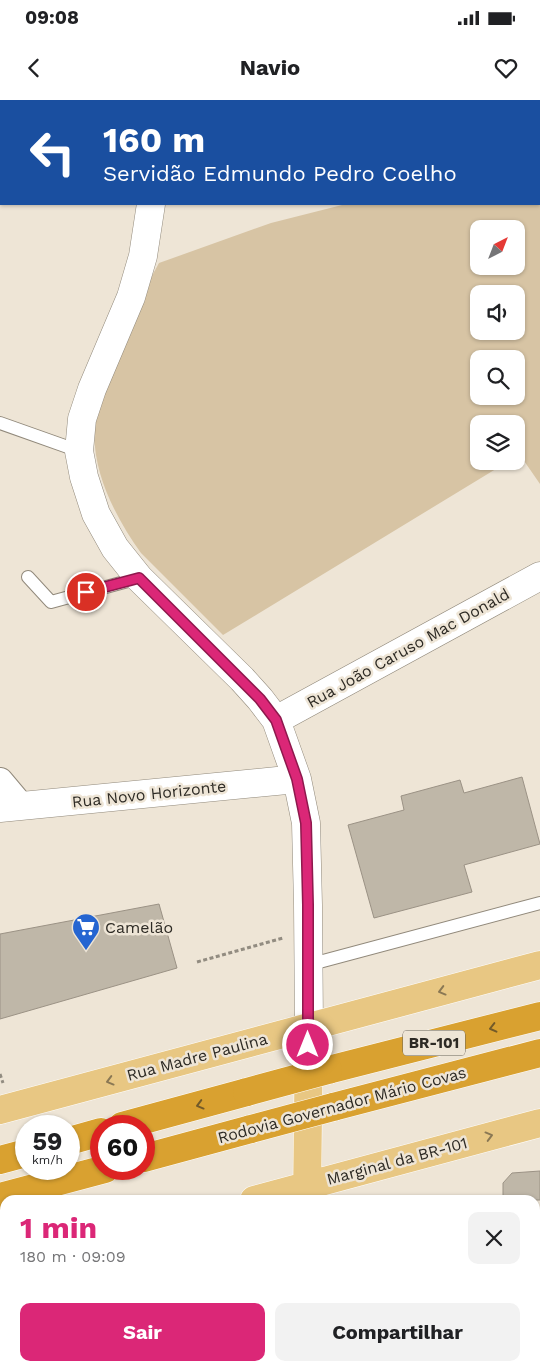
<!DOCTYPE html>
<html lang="pt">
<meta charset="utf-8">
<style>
body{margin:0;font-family:"Work Sans",sans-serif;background:#f2f2f2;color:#202124;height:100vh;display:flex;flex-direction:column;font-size:19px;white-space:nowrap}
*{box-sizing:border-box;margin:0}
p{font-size:16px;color:#757577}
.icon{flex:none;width:28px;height:28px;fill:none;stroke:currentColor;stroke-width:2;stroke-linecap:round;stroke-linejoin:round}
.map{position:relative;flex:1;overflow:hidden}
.details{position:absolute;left:0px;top:1095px;width:540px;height:176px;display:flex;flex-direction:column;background:#fff;border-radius:15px 15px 0 0;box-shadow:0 1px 4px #0004}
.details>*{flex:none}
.top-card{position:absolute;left:0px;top:0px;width:540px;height:105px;box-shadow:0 1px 4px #0004;background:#1a4fa0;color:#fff;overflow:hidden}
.needle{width:32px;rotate:42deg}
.controls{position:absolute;left:470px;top:120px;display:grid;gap:10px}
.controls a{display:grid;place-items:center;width:55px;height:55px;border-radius:10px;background:#fff;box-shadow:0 1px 4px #0004;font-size:25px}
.speed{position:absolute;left:15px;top:1015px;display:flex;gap:10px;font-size:25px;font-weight:700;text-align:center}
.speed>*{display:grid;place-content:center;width:65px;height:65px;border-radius:50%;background:#fff;box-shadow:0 1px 4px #0004;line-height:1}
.speed small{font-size:12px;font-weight:400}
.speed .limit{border:8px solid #d22;background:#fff;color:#111}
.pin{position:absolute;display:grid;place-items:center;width:42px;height:42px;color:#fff;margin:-21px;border:2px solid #fff;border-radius:50%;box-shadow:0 1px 5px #0007}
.me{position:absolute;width:55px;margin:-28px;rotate:0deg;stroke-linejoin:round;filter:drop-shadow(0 0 4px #0008)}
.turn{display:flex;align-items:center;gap:18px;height:105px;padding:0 20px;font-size:22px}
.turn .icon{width:65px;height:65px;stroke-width:2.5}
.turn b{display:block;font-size:35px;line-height:42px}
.round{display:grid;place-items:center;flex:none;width:52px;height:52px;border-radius:10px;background:#f2f2f2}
.head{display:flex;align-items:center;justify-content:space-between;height:85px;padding:0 20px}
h1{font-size:30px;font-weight:700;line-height:38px;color:#db2777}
.action{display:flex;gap:10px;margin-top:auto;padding:10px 20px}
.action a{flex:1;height:58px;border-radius:10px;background:#db2777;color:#fff;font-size:20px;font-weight:700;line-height:58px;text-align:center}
.action a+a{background:#f2f2f2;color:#202124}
.status{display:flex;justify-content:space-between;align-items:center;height:35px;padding:0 25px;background:#fff;direction:ltr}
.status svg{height:14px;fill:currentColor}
header{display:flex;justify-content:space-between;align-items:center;height:65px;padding:0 20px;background:#fff;font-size:22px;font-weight:700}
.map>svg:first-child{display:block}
.green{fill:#d7c4a4;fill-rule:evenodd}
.building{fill:#bfb7a8;stroke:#9b9285}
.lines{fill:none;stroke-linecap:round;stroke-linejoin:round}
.lane-casing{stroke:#91897b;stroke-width:14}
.street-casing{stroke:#91897b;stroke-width:28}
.secondary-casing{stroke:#91897b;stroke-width:29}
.primary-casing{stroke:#fff;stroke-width:29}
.highway-casing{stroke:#fff;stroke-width:29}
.path{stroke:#928c81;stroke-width:3;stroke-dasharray:4 2.5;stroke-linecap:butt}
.lane{stroke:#fff;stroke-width:12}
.street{stroke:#fff;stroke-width:26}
.secondary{stroke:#fff;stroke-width:28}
.primary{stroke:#e8c783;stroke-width:28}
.highway{stroke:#d9a130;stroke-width:28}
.highway-bridge-casing{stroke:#fff;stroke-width:29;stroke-linecap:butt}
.highway-bridge{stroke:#d9a130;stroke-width:28}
.oneway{stroke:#8a7854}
.oneway2{stroke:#725a29}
.route-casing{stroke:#8e194d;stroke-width:12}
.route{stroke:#db2777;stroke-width:9}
.labels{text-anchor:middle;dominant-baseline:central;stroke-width:5;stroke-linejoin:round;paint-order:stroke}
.shield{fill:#eee5d6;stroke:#676259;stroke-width:1}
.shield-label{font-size:15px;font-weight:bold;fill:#2d2a24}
.street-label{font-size:16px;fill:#2d2a24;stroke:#eee5d6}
.poi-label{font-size:16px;fill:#2d2a24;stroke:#eee5d6;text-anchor:start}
</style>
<div class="status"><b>09:08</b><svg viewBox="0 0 49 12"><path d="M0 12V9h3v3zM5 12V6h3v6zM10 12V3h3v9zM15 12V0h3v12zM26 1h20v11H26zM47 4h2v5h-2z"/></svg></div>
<header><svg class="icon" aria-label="back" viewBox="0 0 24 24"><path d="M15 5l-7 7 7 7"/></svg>Navio<svg class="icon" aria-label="heart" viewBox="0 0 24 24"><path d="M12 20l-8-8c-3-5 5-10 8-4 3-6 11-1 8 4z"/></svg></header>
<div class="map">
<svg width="540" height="1271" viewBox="0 0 540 1271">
<rect width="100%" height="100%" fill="#eee5d6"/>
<path class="green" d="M503,0H540V384L520,355L516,357V324H479V361H509L223,535L141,453C113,414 84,358 98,308C103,288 113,269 120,251C132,221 143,191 159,163L271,123L346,104H539V1H502ZM479,129H516V166H479ZM479,194H516V231H479ZM479,259H516V296H479Z"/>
<path class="building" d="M522,677L540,744L464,765L472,792L374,818L348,725L404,710L401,696L460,680L464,693Z
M159,804L177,868L0,919V834Z
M540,1071V1100H503V1083L512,1073Z"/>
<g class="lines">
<g class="lane-casing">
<path id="lane" d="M0,323L79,351
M28,477L51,502L139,478
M308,865L540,803"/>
</g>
<g class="street-casing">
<path id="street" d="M0,681L21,706"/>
</g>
<g class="secondary-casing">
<path id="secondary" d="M151,0L152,1
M151,104L143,156L131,197L92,289L82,319L79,351L84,377L96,414L115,448L139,478L242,579L260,599L276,620L297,679L306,723L308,805L309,927
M276,620L540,476
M0,708L297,679"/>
</g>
<g class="primary-casing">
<path id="primary" d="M0,1010L540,865
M254,1100L540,1023
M307,1100L309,927
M0,1168L5,1166
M153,1271L160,1266
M307,1271V1266"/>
</g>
<g class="highway-casing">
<path id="highway" d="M328,970L540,916
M333,1007L540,953
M122,1026L247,992
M69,1041L101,1032
M144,1058L251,1029
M0,1060L26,1053
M0,1097L105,1069"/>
</g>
<path class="path" d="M197,862L283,838
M0,974L3,983"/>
<use href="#lane" class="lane"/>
<use href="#street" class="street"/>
<use href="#secondary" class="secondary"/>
<use href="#primary" class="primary"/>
<use href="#highway" class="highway"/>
<g class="highway-bridge-casing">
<path id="highway-bridge" d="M247,992L328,970
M251,1029L333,1007"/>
</g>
<use href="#highway-bridge" class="highway-bridge"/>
</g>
<defs><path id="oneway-chevron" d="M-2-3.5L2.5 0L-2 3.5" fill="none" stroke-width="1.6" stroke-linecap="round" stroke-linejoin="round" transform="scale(1.25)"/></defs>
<g class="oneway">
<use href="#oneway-chevron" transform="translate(442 891) rotate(165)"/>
<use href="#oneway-chevron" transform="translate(110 981) rotate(165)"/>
<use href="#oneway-chevron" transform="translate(489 1036) rotate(-15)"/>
</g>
<g class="oneway2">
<use href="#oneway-chevron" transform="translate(493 928) rotate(166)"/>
<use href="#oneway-chevron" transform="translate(200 1005) rotate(165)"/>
</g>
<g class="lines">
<g class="route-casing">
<path id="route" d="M86,492L139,478L260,599L276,620L297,679L306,723L308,805V945"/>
</g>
<use href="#route" class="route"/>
</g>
<defs>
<g id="supermarket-pin" transform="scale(1.4375)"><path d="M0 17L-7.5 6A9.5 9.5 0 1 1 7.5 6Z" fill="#2565d1" stroke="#eee5d6"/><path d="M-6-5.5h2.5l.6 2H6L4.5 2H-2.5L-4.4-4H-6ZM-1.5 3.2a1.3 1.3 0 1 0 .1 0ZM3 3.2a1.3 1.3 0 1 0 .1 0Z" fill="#fff"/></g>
</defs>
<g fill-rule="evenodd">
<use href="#supermarket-pin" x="86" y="827"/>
</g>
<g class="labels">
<rect class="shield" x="403" y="930.5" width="62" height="25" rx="4"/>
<g class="shield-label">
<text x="434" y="943">BR-101</text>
</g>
<g class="street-label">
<text transform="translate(408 548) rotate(-29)">Rua João Caruso Mac Donald</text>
<text transform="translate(149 694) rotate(-6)">Rua Novo Horizonte</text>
<text transform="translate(197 957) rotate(-15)">Rua Madre Paulina</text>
<text transform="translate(342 1005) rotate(-15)">Rodovia Governador Mário Covas</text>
<text transform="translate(397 1061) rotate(-15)">Marginal da BR-101</text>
</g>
<g class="poi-label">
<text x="105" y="827">Camelão</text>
</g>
</g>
</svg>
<div class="controls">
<a><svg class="needle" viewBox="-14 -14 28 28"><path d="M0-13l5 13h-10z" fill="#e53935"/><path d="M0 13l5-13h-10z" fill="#757577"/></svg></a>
<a><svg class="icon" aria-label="sound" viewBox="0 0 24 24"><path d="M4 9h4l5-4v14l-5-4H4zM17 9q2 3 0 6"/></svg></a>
<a><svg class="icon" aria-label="search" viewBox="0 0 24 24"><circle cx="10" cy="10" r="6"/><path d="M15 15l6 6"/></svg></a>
<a><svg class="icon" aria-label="layers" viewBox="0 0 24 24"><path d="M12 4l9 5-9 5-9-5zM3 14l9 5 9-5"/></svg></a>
</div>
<div class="speed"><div>59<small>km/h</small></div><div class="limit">60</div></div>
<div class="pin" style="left:86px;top:492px;background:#d93025"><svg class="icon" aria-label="arrive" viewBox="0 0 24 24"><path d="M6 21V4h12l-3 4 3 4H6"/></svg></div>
<svg class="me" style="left:308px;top:945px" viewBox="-20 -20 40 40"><circle r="17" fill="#db2777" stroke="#fff" stroke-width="3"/><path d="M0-11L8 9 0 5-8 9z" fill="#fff"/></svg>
<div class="top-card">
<div class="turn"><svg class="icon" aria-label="left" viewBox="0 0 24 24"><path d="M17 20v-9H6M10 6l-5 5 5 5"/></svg><div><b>160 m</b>Servidão Edmundo Pedro Coelho</div></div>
</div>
<section class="details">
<div class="head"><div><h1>1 min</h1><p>180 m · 09:09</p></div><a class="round"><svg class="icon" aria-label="close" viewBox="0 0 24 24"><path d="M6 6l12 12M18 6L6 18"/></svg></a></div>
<div class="action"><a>Sair</a><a>Compartilhar</a></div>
</section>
</div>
